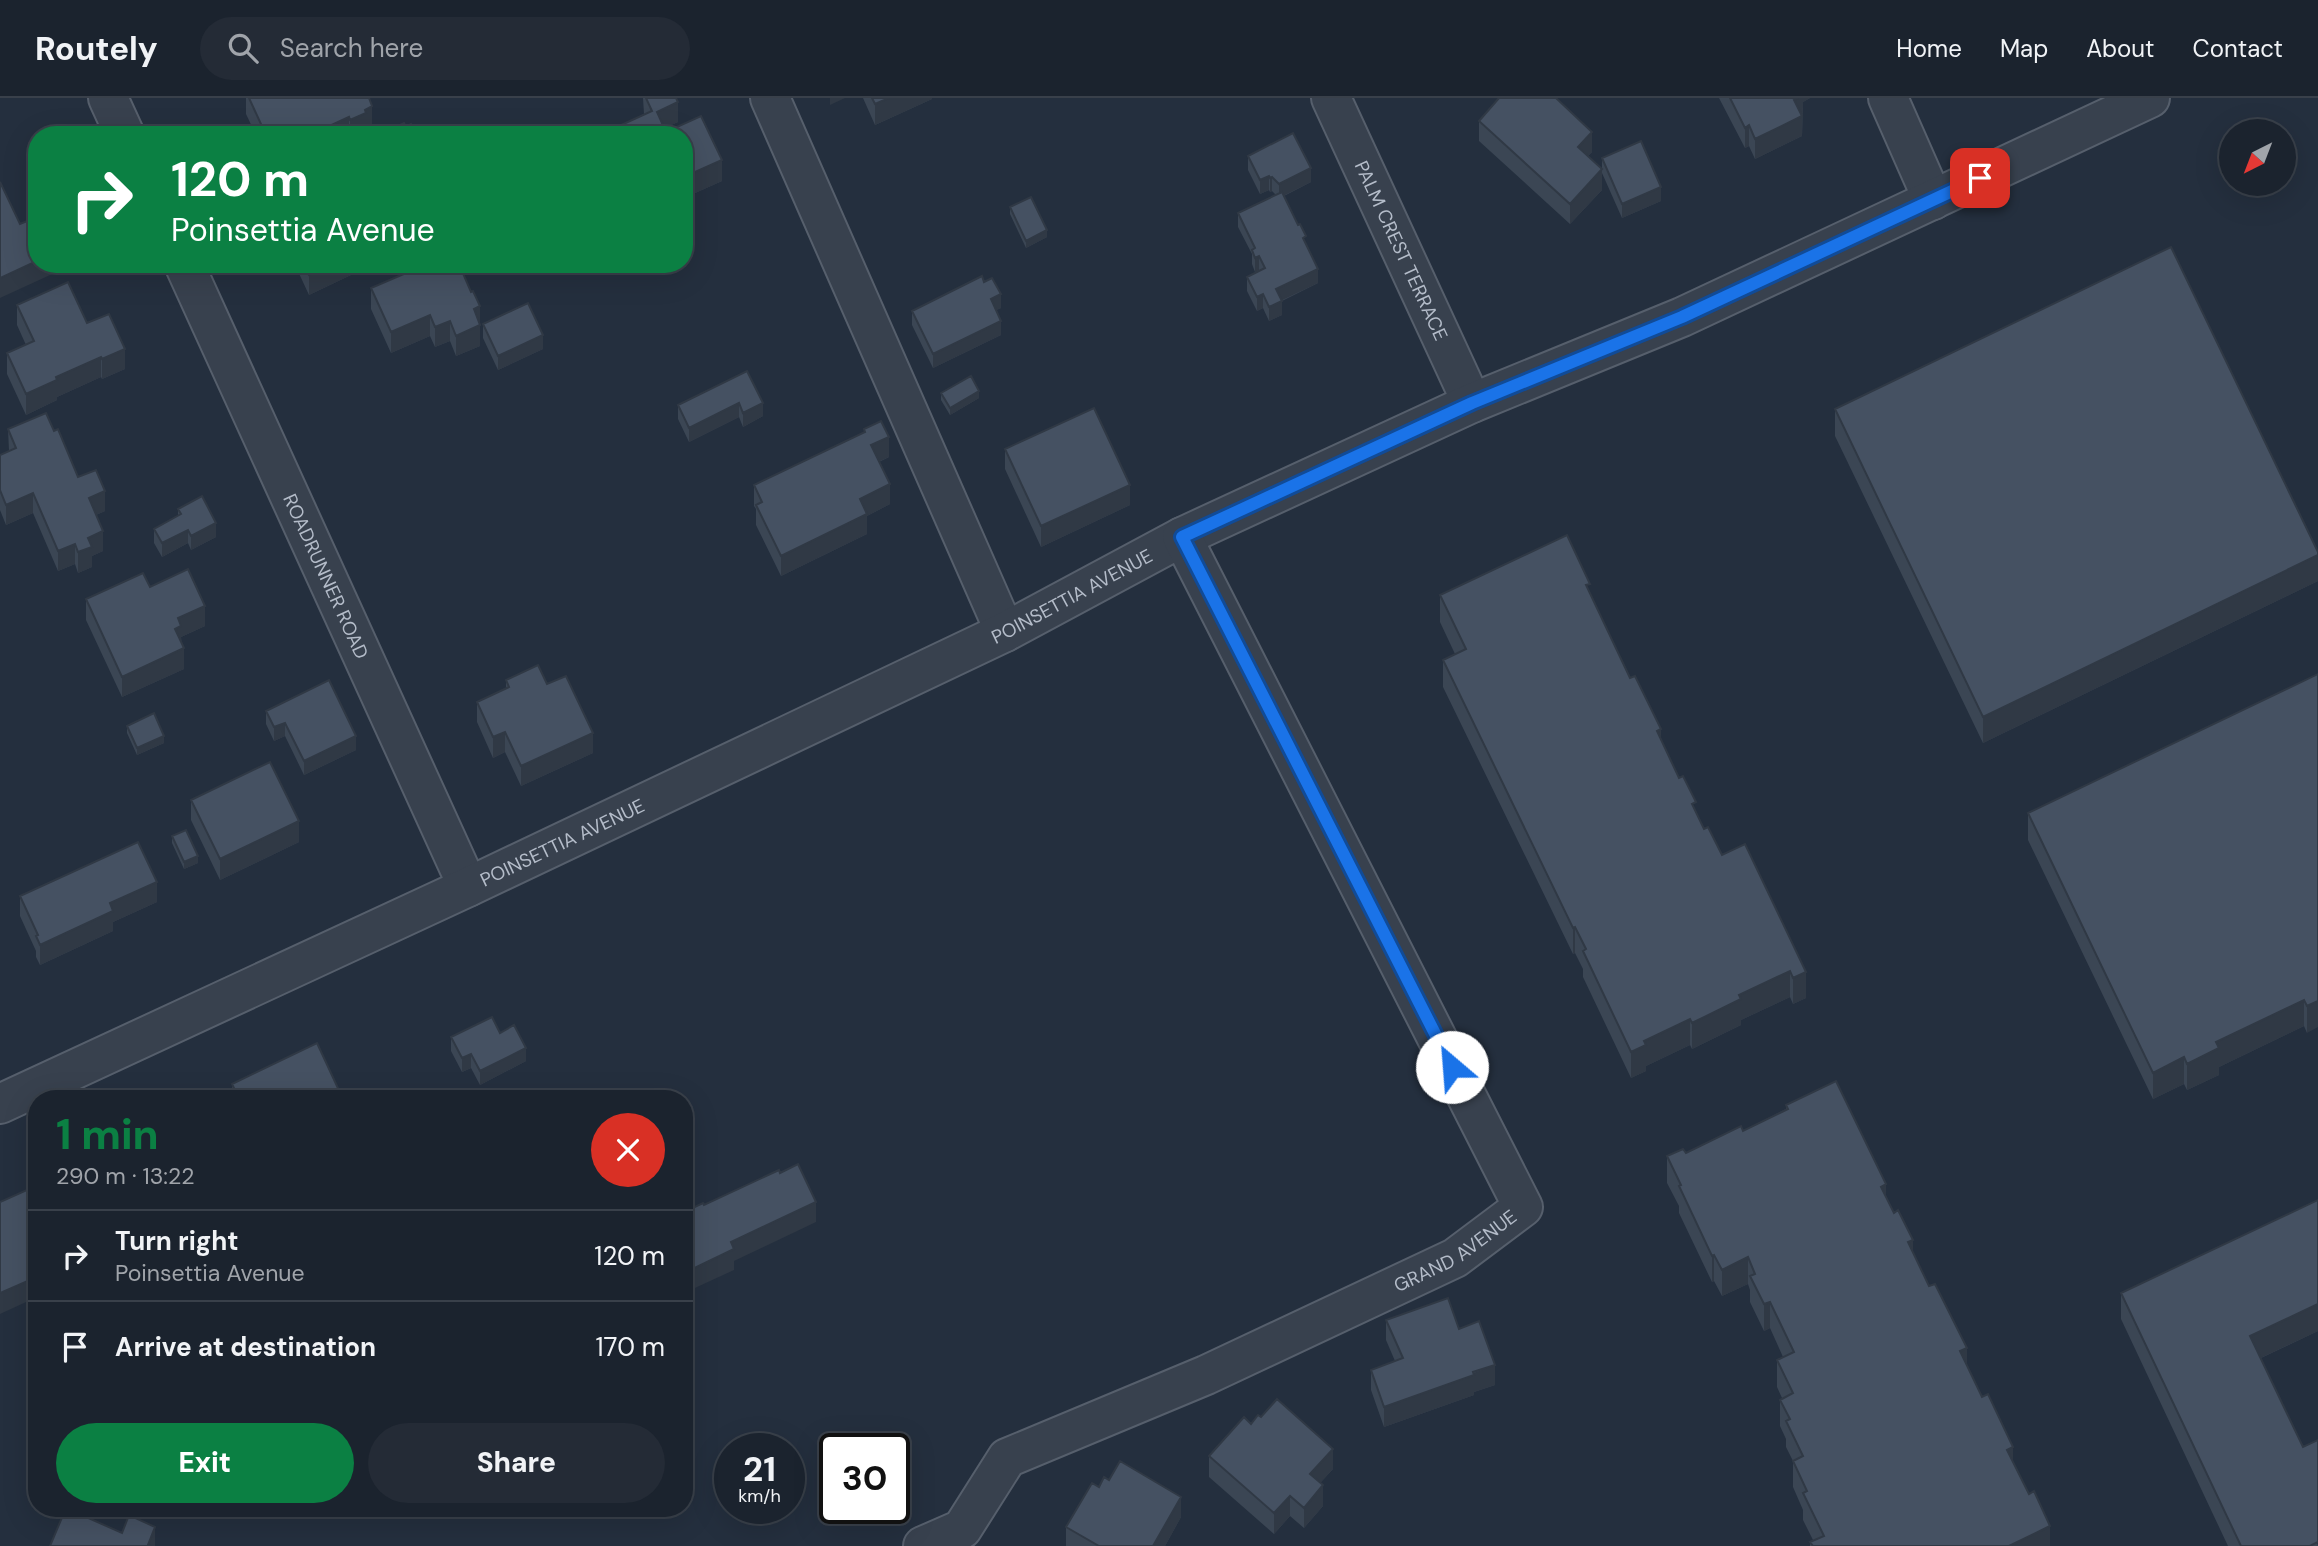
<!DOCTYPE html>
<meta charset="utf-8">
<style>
body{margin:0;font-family:"DM Sans",sans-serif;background:#242b36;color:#f1f3f6;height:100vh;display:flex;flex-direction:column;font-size:26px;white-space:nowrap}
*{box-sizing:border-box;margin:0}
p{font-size:23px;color:#a0a4aa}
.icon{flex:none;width:38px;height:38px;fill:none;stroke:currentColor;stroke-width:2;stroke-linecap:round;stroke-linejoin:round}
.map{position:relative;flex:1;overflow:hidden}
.side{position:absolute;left:28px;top:992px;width:665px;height:427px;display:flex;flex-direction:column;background:#1b232e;border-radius:28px;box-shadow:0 7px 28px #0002,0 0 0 2px #39404a}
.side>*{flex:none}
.banner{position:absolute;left:28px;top:28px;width:665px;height:147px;border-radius:28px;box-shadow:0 7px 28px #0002,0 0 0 2px #39404a;background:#0b8043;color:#fff;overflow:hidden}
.needle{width:46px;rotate:222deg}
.controls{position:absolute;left:2219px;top:21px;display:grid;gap:14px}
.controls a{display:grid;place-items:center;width:77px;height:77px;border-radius:50%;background:#1b232e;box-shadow:0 7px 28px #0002,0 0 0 2px #39404a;font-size:35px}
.speed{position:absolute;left:714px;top:1335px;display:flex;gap:14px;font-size:35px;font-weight:700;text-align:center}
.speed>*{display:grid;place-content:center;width:91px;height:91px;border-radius:50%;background:#1b232e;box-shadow:0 7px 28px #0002,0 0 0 2px #39404a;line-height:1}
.speed small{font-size:18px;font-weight:400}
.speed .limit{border:4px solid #111;border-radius:10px;background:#fff;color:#111}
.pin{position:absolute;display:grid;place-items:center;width:60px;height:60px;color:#fff;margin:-30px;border-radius:14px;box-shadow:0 4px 10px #0006}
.me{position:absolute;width:77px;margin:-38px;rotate:333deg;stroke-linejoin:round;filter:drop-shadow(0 0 5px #0008)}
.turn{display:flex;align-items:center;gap:24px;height:147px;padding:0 28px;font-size:32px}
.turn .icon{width:91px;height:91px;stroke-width:2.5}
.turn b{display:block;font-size:49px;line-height:60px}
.round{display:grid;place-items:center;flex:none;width:74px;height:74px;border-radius:37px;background:#242b36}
.overview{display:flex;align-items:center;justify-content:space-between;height:119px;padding:0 28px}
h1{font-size:42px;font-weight:800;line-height:52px;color:#0b8043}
.cta{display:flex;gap:14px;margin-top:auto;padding:14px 28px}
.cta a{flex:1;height:80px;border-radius:42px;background:#0b8043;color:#fff;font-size:28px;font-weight:800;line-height:80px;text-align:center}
.cta a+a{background:#242b36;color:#f1f3f6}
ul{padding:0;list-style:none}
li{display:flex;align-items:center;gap:21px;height:91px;padding:0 28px;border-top:2px solid #39404a}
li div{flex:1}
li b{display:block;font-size:26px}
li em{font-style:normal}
header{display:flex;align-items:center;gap:42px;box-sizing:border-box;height:98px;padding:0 35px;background:#1b232e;border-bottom:2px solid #39404a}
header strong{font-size:33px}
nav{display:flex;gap:38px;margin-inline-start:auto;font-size:24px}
.search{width:490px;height:63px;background:#242b36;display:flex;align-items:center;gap:18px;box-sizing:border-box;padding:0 24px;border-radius:38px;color:#a0a4aa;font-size:26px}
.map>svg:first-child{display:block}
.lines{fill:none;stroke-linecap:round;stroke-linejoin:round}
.minor-casing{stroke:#565f6c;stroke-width:42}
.minor{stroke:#38414e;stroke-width:38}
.wall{fill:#3b4654}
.shaded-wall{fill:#303945}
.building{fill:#455162;stroke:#303945;stroke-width:2}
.route-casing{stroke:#114b97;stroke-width:18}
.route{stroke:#1a73e8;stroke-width:12}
.labels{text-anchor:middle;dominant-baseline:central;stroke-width:7;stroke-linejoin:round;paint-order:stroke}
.street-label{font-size:19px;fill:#b4bcc9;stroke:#1d2633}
</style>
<header>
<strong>Routely</strong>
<div class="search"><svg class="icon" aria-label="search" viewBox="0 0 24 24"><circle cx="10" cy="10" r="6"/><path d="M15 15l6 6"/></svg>Search here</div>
<nav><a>Home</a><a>Map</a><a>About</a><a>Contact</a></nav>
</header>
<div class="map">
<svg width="2318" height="1448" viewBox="0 0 2318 1448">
<rect width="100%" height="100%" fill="#242f3e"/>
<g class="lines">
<g class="minor-casing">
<g id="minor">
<path d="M108,0L125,37"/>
<path d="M770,0L1005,534"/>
<path id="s1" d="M1331,0L1472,305"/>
<path d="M1888,0L1933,102"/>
<path id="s2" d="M184,166L468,789"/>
<path id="s3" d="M0,1006L468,789L1005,534L1182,439L1472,305L1682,219L2150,0"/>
<path id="s4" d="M923,1448L962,1431L1007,1360L1206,1277L1455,1160L1523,1109L1182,439"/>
</g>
</g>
<use href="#minor" class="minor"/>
</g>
<path class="wall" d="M246,0H369L372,29L366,32V36L364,37H256L246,16Z
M643,0H676L678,4V24L664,30L666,34L701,18L722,62V83L684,100V37H608V33L644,16Z
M863,0H932V1L875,27Z
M1719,0H1810L1803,4L1802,38L1755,61L1749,48L1745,50Z
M1479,23L1592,54L1588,58L1602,71V60L1661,103L1622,120L1602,75V92L1570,126L1479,43Z
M1248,58L1311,84L1284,98L1306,146L1318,185L1282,203V217L1269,223L1263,210L1257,213L1247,193V179L1259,173L1255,174L1252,166V156L1238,129V115L1276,97L1272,93L1270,94L1269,92L1260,96L1248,72Z
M1010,109L1047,139L1026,150L1010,116Z
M296,166H374L309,197L296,169Z
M984,184L1001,210L996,212L1001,237L933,270L912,227V213Z
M371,190L471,194L480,208V248L456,258L450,243L435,249L430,238L391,255L371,211Z
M17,207L87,225L125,271L102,281L101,279L57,299V302L26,317L7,276V255L26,247L17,227Z
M483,226L543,251L498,272L483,240Z
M747,273L763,318L743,329L739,319L689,344L678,321V307Z
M941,295L979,300L950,317L941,302Z
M1835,311L2318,454V483L1983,645L1835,338Z
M8,331L54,333L78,379L105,413L96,417L103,453L92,458V469L78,475L75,466L58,473L33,415L6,427L0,412V357L9,353Z
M864,331L889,359L879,364L890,406L867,418V436L781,478L756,427V411L754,408V387L864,334Z
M1005,351L1130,407L1041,449L1005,371Z
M178,411L216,439L191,452L188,445L162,459L154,445V431L178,418Z
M150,489L205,528L181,539L184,571L122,599L86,522V501Z
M1590,496L1704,731L1722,757L1806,900L1793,906L1790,899L1741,922V927L1692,951L1690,947L1646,968V973L1631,980L1583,879V871L1575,855L1573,856L1443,589V562L1455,556L1440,524V497Z
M2318,576L2307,935L2304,928L2219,969V977L2187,992L2184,986L2153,1001L2028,742V715Z
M506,582L547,586L593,655L521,688L505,654L493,660L477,624V604L506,591Z
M266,613L356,652L304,677L285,638L274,643L266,626Z
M127,628L164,645L137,657L127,635Z
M191,702L299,744L220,782L191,722Z
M172,738L198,765L184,771L172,745Z
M20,798L157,804L113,824V833L40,867L36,859V853L20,818Z
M500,935L526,963L480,987L471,970L462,974L451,953V939Z
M232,986L343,1001H232Z
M1786,1007L1886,1099L2013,1364L2050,1448H1810V1444L1813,1442L1803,1422V1412L1793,1389V1363L1786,1349V1341L1780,1328V1302L1782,1300L1777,1289V1262L1783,1259L1770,1230L1764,1233L1750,1204V1192L1748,1186L1722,1198L1714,1183L1712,1184L1679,1115V1108L1667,1085V1058L1686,1055L1743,1033L1786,1011Z
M2318,1102V1233L2261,1260L2318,1448H2228L2121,1221V1195Z
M1386,1222L1459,1231L1495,1287L1474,1294V1297L1384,1329L1371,1292V1272L1395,1263L1386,1242Z
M1209,1358L1333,1371L1320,1385L1323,1408L1304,1430L1290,1418L1274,1436L1209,1379Z
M1099,1389L1181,1419L1165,1448H1066V1429Z"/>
<path class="shaded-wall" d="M830,0H845L830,7Z
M889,0H932V1L875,27V6Z
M1798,0H1810L1803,4L1802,38L1755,61V41L1794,2Z
M678,4V24L657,34V14Z
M372,8V29L366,32V36L364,37H350V22L365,12Z
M349,19V37H310Z
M1749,27V48L1745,50V30Z
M1592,34V54L1578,69V49Z
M722,62V83L684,100V79Z
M1311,70V84L1279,100V86Z
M1602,71V92L1570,126V106Z
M1269,78V92L1260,96V82Z
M1272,79V93L1270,94V80Z
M1661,89V103L1622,120V106Z
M1047,132V139L1026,150V143Z
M1259,158V172L1255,174V160Z
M37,163V166H74L0,200V180Z
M331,166H374L309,197V177Z
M1318,171V185L1276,205V191Z
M1001,196V210L991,215V201Z
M1263,196V210L1257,213V199Z
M1282,203V217L1269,223V209Z
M480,208V248L456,258V238L474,211Z
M430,217V238L391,255V234Z
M450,223V243L435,249V229Z
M1001,223V237L933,270V256Z
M543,237V251L498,272V258Z
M125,251V271L102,281V261Z
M101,259V279L57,299V302L26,317V296L56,279Z
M979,293V300L950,317V310Z
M739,305V319L689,344V330Z
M763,305V318L743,329V315Z
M889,339V359L871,367V347Z
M890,386V406L867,418V436L781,478V458L860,401Z
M1130,387V407L1041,449V428Z
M105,393V413L89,420V400Z
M33,395V415L6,427V407Z
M216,425V439L191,452V438Z
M188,432V445L162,459V445Z
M103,433V453L92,458V469L78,475V454L88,440Z
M75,446V466L58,473V453Z
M2318,457V483L1983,645V619Z
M205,508V528L181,539V548L175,531L178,520Z
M184,550V571L122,599V579Z
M285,625V638L274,643V629Z
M1661,631V658L1657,633Z
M505,634V654L493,660V639Z
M593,635V655L521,688V668Z
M164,638V645L137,657V650Z
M356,638V652L304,677V663Z
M299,723V744L220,782V761Z
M198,758V765L184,771V764Z
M157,784V804L113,824V833L40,867V847L110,805Z
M1575,829V855L1573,856V830Z
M1790,873V899L1741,922V927L1692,951V925L1739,897Z
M1806,874V900L1793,906V880Z
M2304,902V928L2219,969V977L2187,992V966L2216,944Z
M2318,903V929L2307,935V908Z
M1690,921V947L1646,968V973L1631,980V954L1644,943Z
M526,950V963L480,987V973Z
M471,956V970L462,974V960Z
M2184,959V986L2153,1001V975Z
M1886,1086V1113L1881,1089Z
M816,1104V1124L734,1163V1172L684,1195V1175L731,1144Z
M1913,1142V1168L1908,1144Z
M1714,1157V1183L1712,1184V1158Z
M1748,1159V1186L1722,1198V1172Z
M37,1179V1199L0,1216V1195Z
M1770,1204V1230L1764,1233V1206Z
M2318,1206V1233L2250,1265V1238Z
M1967,1250V1276L1960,1253Z
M1495,1267V1287L1474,1294V1297L1384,1329V1309Z
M2013,1349V1375L2007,1352Z
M1333,1351V1371L1310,1396V1376Z
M1323,1387V1408L1304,1430V1410Z
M1290,1398V1418L1274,1436V1415Z
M1181,1399V1419L1165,1448H1153Z
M2050,1428V1448H2009Z
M155,1429V1448H148V1447Z"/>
<path class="building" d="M249,0H369L372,8L365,12L366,15L350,22L349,19L310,37H266Z
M646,0H676L678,4L657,14L666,34L701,18L722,62L684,79V37H610L608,33L652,13Z
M872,0H889L875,6Z
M1499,0H1556L1592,34L1578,49L1602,71L1570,106L1479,23Z
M1730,0H1798L1794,2L1802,18L1755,41L1749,27L1745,30Z
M404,25L406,29L411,26L416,37H378Z
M1293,35L1311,70L1279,86L1272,79L1270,80L1269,78L1260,82L1248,58Z
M1641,43L1661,89L1622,106L1602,60Z
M0,84L20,126L37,119V163L0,180Z
M1282,94L1298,127L1300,126L1306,138L1303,140L1318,171L1276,191L1282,203L1269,209L1263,196L1257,199L1247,179L1265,170L1259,158L1255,160L1252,152L1255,150L1238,115Z
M1031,99L1047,132L1026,143L1010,109Z
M2171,149L2318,454V457L1983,619L1835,311Z
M304,166H331L309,177Z
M427,166H459L471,194L473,193L480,208L474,211L480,227L456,238L450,223L435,229L430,217L391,234L371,190Z
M982,178L984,184L992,180L1001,196L991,201L1001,223L933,256L912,213Z
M68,184L87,225L109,216L125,251L102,261L101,259L56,279L57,282L26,296L7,255L34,243L17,207Z
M528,205L543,237L498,258L483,226Z
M747,273L763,305L743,315L739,305L689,330L678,307Z
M971,278L979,293L950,310L941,295Z
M1094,310L1130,387L1041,428L1005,351Z
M46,315L54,333L58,331L78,379L96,372L105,393L89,400L103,433L88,440L92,449L78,454L75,446L58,453L33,395L6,407L0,392V357L16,350L8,331Z
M881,323L889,339L871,347L890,386L860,401L867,416L781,458L756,407L762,404L754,387L865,334L864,331Z
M202,398L216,425L191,438L188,432L162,445L154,431L181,416L178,411Z
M1567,437L1590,486L1586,487L1630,580L1635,578L1661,631L1657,633L1679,680L1683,678L1696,704L1692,706L1704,731L1708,729L1722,757L1745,746L1806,874L1793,880L1790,873L1739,897L1741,901L1692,925L1690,921L1644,943L1646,947L1631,954L1583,853L1586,851L1575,829L1573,830L1443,562L1466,551L1440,497Z
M188,471L205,508L178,520L181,528L175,531L184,550L122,579L86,501L143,475L150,489Z
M538,567L547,586L566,578L593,635L521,668L505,634L493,639L477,604L509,589L506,582Z
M2318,576V903L2307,908L2304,902L2216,944L2219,950L2187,966L2184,959L2153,975L2028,715Z
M329,582L356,638L304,663L285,625L274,629L266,613Z
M154,615L164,638L137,650L127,628Z
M270,664L299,723L220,761L191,702Z
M186,732L198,758L184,764L172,738Z
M138,744L157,784L110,805L113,813L40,847L36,838L38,837L20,798Z
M492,919L500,935L514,927L526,950L480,973L471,956L462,960L451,939Z
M317,945L343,1001H239L232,986Z
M1836,983L1886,1086L1881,1089L1894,1115L1898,1112L1913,1142L1908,1144L1929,1188L1935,1186L1967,1250L1960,1253L1982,1299L1988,1296L2013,1349L2007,1352L2029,1396L2034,1393L2050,1428L2009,1448H1813L1810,1444L1824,1438L1803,1395L1807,1393L1793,1363L1803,1358L1786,1323L1790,1321L1780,1302L1793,1295L1777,1262L1794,1254L1770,1204L1764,1206L1750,1178L1755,1176L1748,1159L1722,1172L1714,1157L1712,1158L1679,1088L1681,1087L1667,1058L1683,1051L1686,1055L1741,1028L1743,1033L1788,1011L1786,1007Z
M798,1066L816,1104L731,1144L734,1151L684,1175V1128L685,1127L684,1125V1114L703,1105L704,1107L779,1072L780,1075Z
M29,1091L33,1099L37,1097V1179L0,1195V1104Z
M2318,1102V1206L2250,1238L2303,1349L2318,1342V1444L2310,1448H2241L2121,1195Z
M1448,1200L1459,1231L1479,1223L1495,1267L1473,1274L1474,1277L1384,1309L1371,1272L1403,1260L1386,1222Z
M1277,1301L1333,1351L1310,1376L1323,1387L1304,1410L1290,1398L1274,1415L1209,1358L1244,1319L1251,1326L1258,1317L1261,1319Z
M1120,1363L1181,1399L1153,1448H1099L1066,1429L1092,1385L1099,1389L1104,1379L1109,1382Z
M66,1410L122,1435L129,1417L155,1429L148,1447L151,1448H50Z"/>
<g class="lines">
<g class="route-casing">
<path id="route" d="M1452,969L1182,439L1472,305L1682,219L1980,80"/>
</g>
<use href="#route" class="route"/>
</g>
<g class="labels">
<g class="street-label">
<text stroke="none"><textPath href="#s1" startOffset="168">PALM CREST TERRACE</textPath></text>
<text stroke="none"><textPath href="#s2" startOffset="343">ROADRUNNER ROAD</textPath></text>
<text stroke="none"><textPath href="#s3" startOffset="1186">POINSETTIA AVENUE</textPath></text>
<text stroke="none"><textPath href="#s3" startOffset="620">POINSETTIA AVENUE</textPath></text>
<text stroke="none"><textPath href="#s4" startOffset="621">GRAND AVENUE</textPath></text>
</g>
</g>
</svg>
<div class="controls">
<a><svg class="needle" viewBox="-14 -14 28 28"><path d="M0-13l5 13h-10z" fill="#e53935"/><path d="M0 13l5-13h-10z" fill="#a0a4aa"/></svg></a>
</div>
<div class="speed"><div>21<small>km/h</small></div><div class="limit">30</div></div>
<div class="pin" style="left:1980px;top:80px;background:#d93025"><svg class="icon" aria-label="arrive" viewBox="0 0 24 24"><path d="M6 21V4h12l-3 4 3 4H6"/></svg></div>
<svg class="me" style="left:1452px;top:969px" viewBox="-20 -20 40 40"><circle r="19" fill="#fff"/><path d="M0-13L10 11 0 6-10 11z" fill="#1a73e8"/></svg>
<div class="banner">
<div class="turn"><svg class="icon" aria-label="right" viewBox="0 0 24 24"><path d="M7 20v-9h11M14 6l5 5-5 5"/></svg><div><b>120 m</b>Poinsettia Avenue</div></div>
</div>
<section class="side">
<div class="overview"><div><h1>1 min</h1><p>290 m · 13:22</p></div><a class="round" style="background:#d93025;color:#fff"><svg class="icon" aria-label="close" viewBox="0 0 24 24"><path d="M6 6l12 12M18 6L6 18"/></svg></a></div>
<ul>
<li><svg class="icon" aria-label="right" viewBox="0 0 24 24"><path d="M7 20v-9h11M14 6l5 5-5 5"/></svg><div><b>Turn right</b><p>Poinsettia Avenue</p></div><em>120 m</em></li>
<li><svg class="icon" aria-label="arrive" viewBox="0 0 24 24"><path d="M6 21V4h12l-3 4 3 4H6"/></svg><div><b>Arrive at destination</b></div><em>170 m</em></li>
</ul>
<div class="cta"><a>Exit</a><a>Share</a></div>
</section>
</div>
